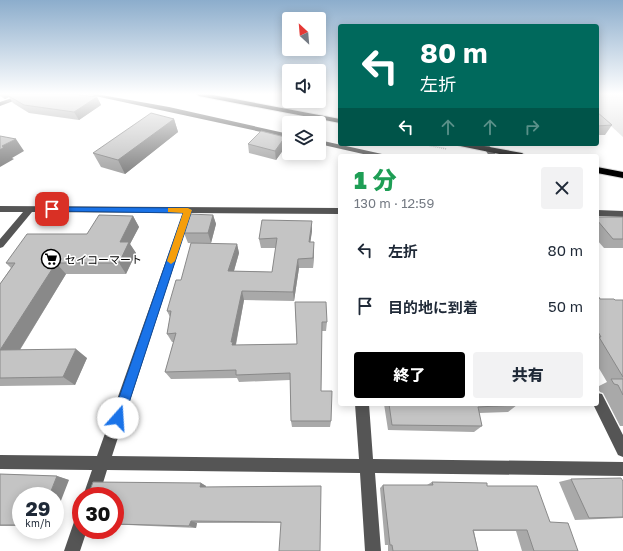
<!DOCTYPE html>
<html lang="ja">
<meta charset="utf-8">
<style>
body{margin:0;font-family:"Golos Text","Noto Sans JP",sans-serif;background:#f2f2f3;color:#1f2937;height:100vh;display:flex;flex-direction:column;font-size:15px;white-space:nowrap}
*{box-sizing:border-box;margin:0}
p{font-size:13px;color:#747a83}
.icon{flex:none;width:22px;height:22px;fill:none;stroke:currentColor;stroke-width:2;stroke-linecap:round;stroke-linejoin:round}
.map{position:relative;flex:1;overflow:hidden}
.panel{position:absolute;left:338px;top:154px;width:261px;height:252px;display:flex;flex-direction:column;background:#fff;border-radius:4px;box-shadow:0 2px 10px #0003}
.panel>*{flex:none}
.banner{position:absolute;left:338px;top:24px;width:261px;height:122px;border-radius:4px;box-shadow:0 2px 10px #0003;background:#00695c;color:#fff;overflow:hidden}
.needle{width:26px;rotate:334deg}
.buttons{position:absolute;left:282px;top:12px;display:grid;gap:8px}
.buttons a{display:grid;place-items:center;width:44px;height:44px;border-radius:4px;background:#fff;box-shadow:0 2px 10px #0003;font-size:20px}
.speed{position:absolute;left:12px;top:487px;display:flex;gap:8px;font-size:20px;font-weight:700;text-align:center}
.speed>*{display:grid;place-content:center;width:52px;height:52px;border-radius:50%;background:#fff;box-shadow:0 2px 10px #0003;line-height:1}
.speed small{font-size:10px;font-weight:400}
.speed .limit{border:6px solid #d22;background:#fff;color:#111}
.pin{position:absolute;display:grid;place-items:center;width:34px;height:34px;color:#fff;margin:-17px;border-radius:8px;box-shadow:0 2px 6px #0006}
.me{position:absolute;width:44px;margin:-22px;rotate:19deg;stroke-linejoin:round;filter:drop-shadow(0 0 3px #0008)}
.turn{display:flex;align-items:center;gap:14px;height:84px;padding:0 16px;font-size:18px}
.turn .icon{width:52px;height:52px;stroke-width:2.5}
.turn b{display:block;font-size:28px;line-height:34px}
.lanes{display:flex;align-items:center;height:38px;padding:0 16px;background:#0003;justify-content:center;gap:20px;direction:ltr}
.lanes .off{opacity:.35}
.round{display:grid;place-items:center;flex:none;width:42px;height:42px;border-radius:4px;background:#f2f2f3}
.head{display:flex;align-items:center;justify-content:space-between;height:68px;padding:0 16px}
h1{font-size:24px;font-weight:800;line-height:30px;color:#1e9e55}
.primary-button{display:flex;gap:8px;margin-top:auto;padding:8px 16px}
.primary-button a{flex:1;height:46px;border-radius:4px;background:#000;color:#fff;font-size:16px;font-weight:800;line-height:46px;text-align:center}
.primary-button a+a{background:#f2f2f3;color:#1f2937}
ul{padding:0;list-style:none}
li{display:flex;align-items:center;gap:12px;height:56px;padding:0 16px}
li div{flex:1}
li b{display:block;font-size:15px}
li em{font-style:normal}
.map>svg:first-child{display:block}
.green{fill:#dcdcdc}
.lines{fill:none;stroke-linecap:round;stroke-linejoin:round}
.highway-casing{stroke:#dbdbdb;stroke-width:2}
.path{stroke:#777;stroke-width:1.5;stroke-dasharray:0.5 1.5;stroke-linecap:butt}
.minor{fill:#555;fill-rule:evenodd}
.highway{fill:#000;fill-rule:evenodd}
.wall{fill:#a9a9a9}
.shaded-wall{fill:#898989}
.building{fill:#c4c4c4;stroke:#898989}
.route{fill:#1a73e8;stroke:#114b97}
.slow{fill:#f59e0b}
.labels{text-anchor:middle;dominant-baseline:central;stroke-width:3;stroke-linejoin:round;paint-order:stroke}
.poi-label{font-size:11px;fill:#000;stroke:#fff;text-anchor:start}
</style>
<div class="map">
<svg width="623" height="551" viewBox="0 0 623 551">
<rect width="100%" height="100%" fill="#fff"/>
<path class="green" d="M597,94H623V137L597,113Z"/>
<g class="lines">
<g class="highway-casing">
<path id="highway" d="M196,94H208L340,119V123L199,96Z
M456,144H473L522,153L526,156H509L460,146Z
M597,167L623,172V178L597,173Z"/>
</g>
<path class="path" d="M422,144L447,149"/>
<path class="minor" d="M24,94H32L0,106V102Z
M86,94H96L169,107L289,134V138Z
M319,140L382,154L386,156H372L319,144Z
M482,144H488L497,156H489Z
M0,206L340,208V214L191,213L112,456L359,459L355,404H369L373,459L623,462V476L375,473L381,551H365L360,473L107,470L99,496H83L92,470L0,469V455L97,456L183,213L32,212L3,247L0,248V239L23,212H0Z
M597,210L623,211V217L597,216Z
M597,393L602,394L623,435V457L618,455L593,404H597Z
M81,517V530H87L80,551H64L75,519Z"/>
<use href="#highway" class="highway"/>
</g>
<path class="wall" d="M0,94H73L97,97L101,105L79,120L29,113L13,103L9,97L5,99L0,96Z
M597,112L612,125L605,135H597Z
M174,119L178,132L125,174L101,167L93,153Z
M285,137L286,146L276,160L249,153L248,144Z
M213,215L216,224L211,243H188L184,233Z
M133,216L139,227L130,244L136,253L126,274H66L20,350L87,358L75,385L0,386V284L11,268L6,263L87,234Z
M597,217H623V248H604L597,240Z
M312,231L310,242L314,252L313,268H299L294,301L244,300L236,345L297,344L295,302L327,322L326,331H322L321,391L331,421L330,427H292L291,421L290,380L239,382L237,378L171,379L165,372L174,342H172L167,334L170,317L167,311L237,244L239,253L234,271L272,272L276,248H261L259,239Z
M597,294L600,299L615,300H623V426H620L603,393L600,392L597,387L607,382L597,365Z
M384,404H517V405L508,412L479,413L482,426L474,432L388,430Z
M0,474L57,476L69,480L21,496V526H0Z
M571,479L623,481V518L575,520L559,482Z
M432,482L487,486L550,522L578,551H522L516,531H474L478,551H388V545H385L380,488L383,485H427Z
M201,483L206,486V487L321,486L281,523H197L196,528L128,525H115V496Z"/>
<path class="shaded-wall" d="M2,94H20L7,95L9,97L5,99Z
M97,97L101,105L79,120L74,112Z
M174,119L178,132L125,174L118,160Z
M285,137L286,146L276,160L275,151Z
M16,139L24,151L12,158L14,159L0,167V150L2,146Z
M213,215L216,224L211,243L208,233Z
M133,216L139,227L130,244L136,253L126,274L119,263L120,242Z
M312,221V231L309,252V242Z
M314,242V252L313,268V258Z
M237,244L239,253L231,281L228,271Z
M298,259L299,268L294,301L293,292Z
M56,263L66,274L14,359L0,350Z
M242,291L244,300L235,348V353L231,342Z
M76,349L87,358L75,385L63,377Z
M57,476L69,480L55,516V496H49Z
M201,483L206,486L205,490L200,487Z
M191,521L197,523L196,528L189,526Z"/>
<path class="building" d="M12,94H73L97,97L74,112L24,105L7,95Z
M597,112L612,125L597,126Z
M151,113L174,119L118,160L93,153Z
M261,131L285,137L275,151L248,144Z
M0,136L16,139L2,146L4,147L0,150Z
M189,214L213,215L208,233H184Z
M99,215L133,216L120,242H129L119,263H56L0,350L76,349L63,377L0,378V284L15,263H6L27,234H87Z
M597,217H623V239H613L597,220Z
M262,220L312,221L309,242H314L313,258L298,259L293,292L242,291L231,342H233L232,345L297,344L295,302H326L327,322H322L321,391H332L331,421H291L290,373L236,375V370L165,372L176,333L167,334L171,311H167L176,280H181L191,243L237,244L228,271L272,272L277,238L259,239Z
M597,294L600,299H614L615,300H623V377L599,337H601L597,330Z
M611,379H623V395L618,385L614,384Z
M389,404H517V405L478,407L482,426L392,425Z
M0,474L57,476L49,496H21V525H0Z
M621,478L623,481V517L589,518L571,479Z
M93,482L201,483L200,487L321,486L320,551H279L281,522L191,521L189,526L115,524V496H85L86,495L89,493Z
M432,482L487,483V486H537L550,522L568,523L578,551H534L527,530H473L478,551H393L392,545H390L383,485H433Z
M81,508V524H75Z"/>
<linearGradient id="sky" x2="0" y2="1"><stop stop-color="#8cadcc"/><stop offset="0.55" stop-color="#fff"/><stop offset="1" stop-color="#fff" stop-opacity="0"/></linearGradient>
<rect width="623" height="171" fill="url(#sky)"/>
<path class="route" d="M52,207L188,208L192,210L124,418L122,423L118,425L114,423L112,418L183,213L49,211L48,209Z"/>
<path class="slow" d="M168,208H188L192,210L175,261L171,264L167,261L183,213L168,212Z"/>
<defs>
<g id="supermarket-ring" transform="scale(1)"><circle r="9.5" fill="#fff" stroke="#000" stroke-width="1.5"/><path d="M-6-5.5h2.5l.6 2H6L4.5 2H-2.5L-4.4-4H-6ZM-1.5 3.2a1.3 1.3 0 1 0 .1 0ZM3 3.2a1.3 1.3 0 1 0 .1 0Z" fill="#000"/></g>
</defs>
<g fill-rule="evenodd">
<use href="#supermarket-ring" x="51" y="259"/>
</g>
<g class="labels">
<g class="poi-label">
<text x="65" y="259">セイコーマート</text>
</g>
</g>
</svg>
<div class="buttons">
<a><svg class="needle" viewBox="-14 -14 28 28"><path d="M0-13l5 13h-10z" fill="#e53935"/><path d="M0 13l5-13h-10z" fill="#747a83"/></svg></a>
<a><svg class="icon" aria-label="sound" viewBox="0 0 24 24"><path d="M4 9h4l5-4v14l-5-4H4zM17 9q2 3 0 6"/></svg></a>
<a><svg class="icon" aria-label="layers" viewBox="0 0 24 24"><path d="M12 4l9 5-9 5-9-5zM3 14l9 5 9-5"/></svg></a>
</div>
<div class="speed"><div>29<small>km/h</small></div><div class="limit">30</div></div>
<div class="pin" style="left:52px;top:209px;background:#d93025"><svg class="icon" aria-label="arrive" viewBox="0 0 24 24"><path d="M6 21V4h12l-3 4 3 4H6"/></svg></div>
<svg class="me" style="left:118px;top:418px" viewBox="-20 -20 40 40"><circle r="19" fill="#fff"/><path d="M0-13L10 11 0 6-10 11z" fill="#1a73e8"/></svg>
<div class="banner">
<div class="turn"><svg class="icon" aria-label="left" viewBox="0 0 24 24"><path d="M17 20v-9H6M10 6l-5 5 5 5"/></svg><div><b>80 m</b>左折</div></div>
<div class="lanes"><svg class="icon" aria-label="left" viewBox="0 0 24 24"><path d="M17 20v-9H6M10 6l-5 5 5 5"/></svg><svg class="icon off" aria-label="ahead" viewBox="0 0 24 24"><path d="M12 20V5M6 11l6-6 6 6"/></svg><svg class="icon off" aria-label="ahead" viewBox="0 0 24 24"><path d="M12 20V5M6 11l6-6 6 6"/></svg><svg class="icon off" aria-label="right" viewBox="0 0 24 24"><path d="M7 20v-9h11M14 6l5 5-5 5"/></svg></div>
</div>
<section class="panel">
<div class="head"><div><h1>1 分</h1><p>130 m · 12:59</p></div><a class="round"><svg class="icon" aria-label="close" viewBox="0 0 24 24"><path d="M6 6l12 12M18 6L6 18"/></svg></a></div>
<ul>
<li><svg class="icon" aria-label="left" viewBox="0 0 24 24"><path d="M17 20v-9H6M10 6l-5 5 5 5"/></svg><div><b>左折</b></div><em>80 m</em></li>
<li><svg class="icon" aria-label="arrive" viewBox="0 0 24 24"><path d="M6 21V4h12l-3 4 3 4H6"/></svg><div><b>目的地に到着</b></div><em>50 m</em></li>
</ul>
<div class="primary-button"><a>終了</a><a>共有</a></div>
</section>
</div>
